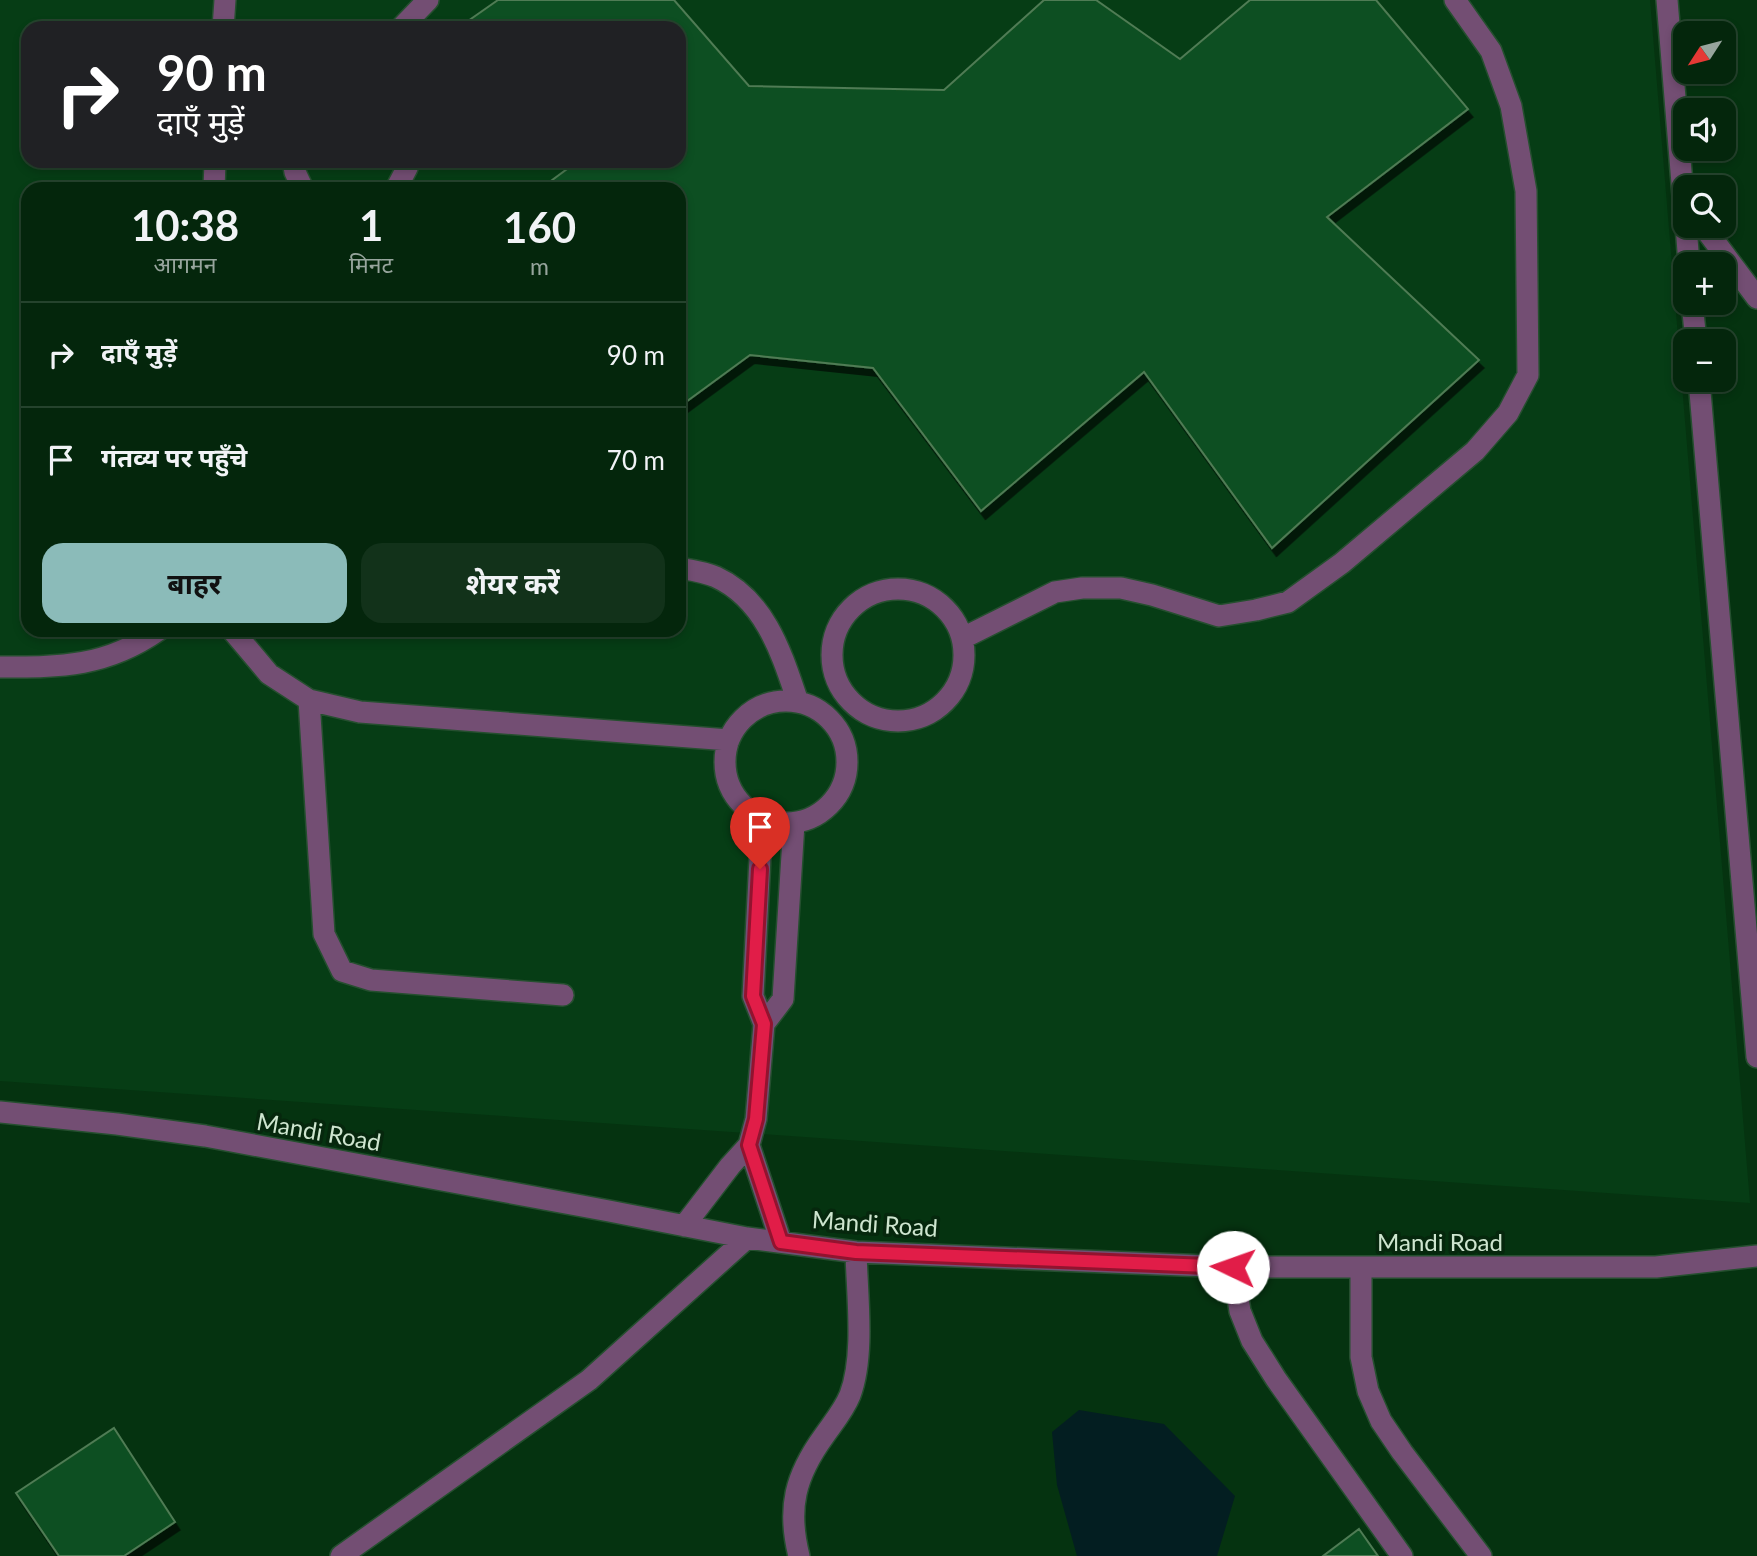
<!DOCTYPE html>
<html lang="hi">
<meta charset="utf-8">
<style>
body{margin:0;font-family:Lato,"Noto Sans Devanagari",sans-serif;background:#12321a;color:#f1f3f6;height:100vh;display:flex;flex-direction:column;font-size:26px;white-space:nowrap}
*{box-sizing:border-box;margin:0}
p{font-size:23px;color:#97a59d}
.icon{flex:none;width:38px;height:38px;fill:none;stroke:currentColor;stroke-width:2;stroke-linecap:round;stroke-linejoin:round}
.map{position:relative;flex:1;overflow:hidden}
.side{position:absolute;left:21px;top:182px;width:665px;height:455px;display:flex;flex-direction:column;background:#04260c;border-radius:21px;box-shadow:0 4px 10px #0003,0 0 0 2px #25432d}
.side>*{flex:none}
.hud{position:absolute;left:21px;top:21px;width:665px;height:147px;border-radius:21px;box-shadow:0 4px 10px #0003,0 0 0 2px #25432d;background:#202124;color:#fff;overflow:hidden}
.needle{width:46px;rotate:234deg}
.tools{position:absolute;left:1673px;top:21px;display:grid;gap:14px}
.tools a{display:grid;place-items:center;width:63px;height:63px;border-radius:14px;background:#04260c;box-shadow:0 4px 10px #0003,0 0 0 2px #25432d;font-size:35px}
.pin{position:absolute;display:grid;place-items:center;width:60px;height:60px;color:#fff;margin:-72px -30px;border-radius:50% 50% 50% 0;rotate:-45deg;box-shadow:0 0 7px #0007}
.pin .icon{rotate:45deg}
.me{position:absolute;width:77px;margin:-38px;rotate:273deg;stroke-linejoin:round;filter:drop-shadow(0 0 5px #0008)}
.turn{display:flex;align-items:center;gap:24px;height:147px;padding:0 21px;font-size:32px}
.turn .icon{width:91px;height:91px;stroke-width:2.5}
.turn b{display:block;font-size:49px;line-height:60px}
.eta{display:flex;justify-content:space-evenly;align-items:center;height:119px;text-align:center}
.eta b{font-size:42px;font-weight:700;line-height:49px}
.cta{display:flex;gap:14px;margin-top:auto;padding:14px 21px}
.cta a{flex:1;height:80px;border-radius:21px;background:#8bbbb9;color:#111;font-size:28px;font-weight:700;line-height:80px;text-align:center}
.cta a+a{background:#12321a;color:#f1f3f6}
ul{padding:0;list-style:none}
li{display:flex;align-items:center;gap:21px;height:105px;padding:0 21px;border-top:2px solid #25432d}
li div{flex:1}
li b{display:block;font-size:26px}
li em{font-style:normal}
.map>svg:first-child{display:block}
.built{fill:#063d15;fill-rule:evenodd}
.water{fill:#031e21}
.building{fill:#104f20;stroke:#4f7b54;stroke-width:2;filter:url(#shadow)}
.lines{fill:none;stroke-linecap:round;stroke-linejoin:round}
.minor-casing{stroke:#254f2f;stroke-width:24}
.minor{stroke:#734e73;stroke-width:21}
.route-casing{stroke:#92132f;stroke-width:18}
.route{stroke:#e11d48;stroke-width:12}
.labels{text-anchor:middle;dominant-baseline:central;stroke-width:7;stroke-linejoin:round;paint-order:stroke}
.street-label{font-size:24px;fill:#cee5cf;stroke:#06270d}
</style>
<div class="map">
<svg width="1757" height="1556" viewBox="0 0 1757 1556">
<defs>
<filter id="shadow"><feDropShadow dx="4.5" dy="8" stdDeviation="0" flood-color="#0009"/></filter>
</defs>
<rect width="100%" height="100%" fill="#053310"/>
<path class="built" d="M0,0H1650L1750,1203L0,1081ZM28,28H679V161H28ZM28,189H679V630H28Z"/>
<path class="water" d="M1079,1410L1164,1424L1235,1496L1217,1556H1077L1057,1485L1052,1432Z"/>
<path class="building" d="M498,0H674L749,86L944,90L1044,0H1096L1180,59L1250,0H1376L1468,109L1327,217L1479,360L1272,548L1144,372L981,511L873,368L750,355L679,407V189H540L567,169L560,161H679V28H458Z
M114,1428L175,1522L124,1556H59L16,1493Z
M1359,1529L1378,1556H1323Z"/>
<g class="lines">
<g class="minor-casing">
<path id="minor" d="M1667,0L1685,220
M223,28L225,0
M401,28L428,0
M293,161L295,172L303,189
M214,189L215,161
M396,189L407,168V161
M1686,226L1689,264
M1703,226L1757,298
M1692,303L1696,341
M1699,380L1757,1057
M679,568C691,570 705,572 716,577C766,600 782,655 798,702
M832 655a66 66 0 1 1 132 0a66 66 0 1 1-132 0Z
M232,630L269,674L309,700L360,712L729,740
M963,638L1055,592L1082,588H1121L1152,595L1219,616L1256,610L1288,602L1342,563L1475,451L1508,413L1528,375L1526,191L1511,106L1491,51L1455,0
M0,667C62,667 106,667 159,630
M309,700L324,934L342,971L371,980L563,995
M725 762a61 61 0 1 1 122 0a61 61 0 1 1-122 0Z
M762,818L753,996L764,1024L756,1119L749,1145L781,1242
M764,1024L783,999L794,823
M0,1112L117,1124L205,1136L609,1211L747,1238L856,1252L1233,1267H1656L1757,1256
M684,1226L730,1166L749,1145
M1233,1267L1240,1311L1252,1341L1276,1379L1402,1556
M1361,1267V1357L1368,1391L1381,1421L1402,1452L1481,1556
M341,1556L589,1380L747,1238
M799,1556C787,1508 795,1476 824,1436C833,1423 844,1410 850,1395C865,1355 857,1295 856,1252"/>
</g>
<use href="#minor" class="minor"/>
</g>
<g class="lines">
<g class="route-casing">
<path id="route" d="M760,869L753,996L764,1024L756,1119L749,1145L781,1242L856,1252L1233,1267"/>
</g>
<use href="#route" class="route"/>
</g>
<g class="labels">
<g class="street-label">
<text transform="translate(319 1131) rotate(10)">Mandi Road</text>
<text transform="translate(875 1223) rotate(4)">Mandi Road</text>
<text x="1440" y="1241">Mandi Road</text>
</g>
</g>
</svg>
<div class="tools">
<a><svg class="needle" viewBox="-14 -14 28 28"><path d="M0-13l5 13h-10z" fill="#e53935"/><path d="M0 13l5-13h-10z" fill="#97a59d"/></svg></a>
<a><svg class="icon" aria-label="sound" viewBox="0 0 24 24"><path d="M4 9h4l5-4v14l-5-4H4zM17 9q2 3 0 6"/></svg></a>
<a><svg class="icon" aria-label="search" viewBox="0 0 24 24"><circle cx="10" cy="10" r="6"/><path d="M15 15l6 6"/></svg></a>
<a>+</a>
<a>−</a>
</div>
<div class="pin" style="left:760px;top:869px;background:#d93025"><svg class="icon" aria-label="arrive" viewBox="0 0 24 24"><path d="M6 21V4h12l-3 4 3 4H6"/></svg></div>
<svg class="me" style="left:1233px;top:1267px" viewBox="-20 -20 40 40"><circle r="19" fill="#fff"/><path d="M0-13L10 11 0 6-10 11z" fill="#e11d48"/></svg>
<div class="hud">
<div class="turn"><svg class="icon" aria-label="right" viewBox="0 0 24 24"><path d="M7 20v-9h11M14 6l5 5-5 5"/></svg><div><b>90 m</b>दाएँ मुड़ें</div></div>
</div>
<section class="side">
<div class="eta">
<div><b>10:38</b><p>आगमन</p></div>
<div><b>1</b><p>मिनट</p></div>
<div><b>160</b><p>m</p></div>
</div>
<ul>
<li><svg class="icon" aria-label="right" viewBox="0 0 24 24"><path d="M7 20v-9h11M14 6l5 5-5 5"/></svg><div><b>दाएँ मुड़ें</b></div><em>90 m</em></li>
<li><svg class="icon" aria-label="arrive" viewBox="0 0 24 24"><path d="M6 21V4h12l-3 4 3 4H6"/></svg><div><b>गंतव्य पर पहुँचे</b></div><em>70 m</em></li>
</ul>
<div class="cta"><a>बाहर</a><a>शेयर करें</a></div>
</section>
</div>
